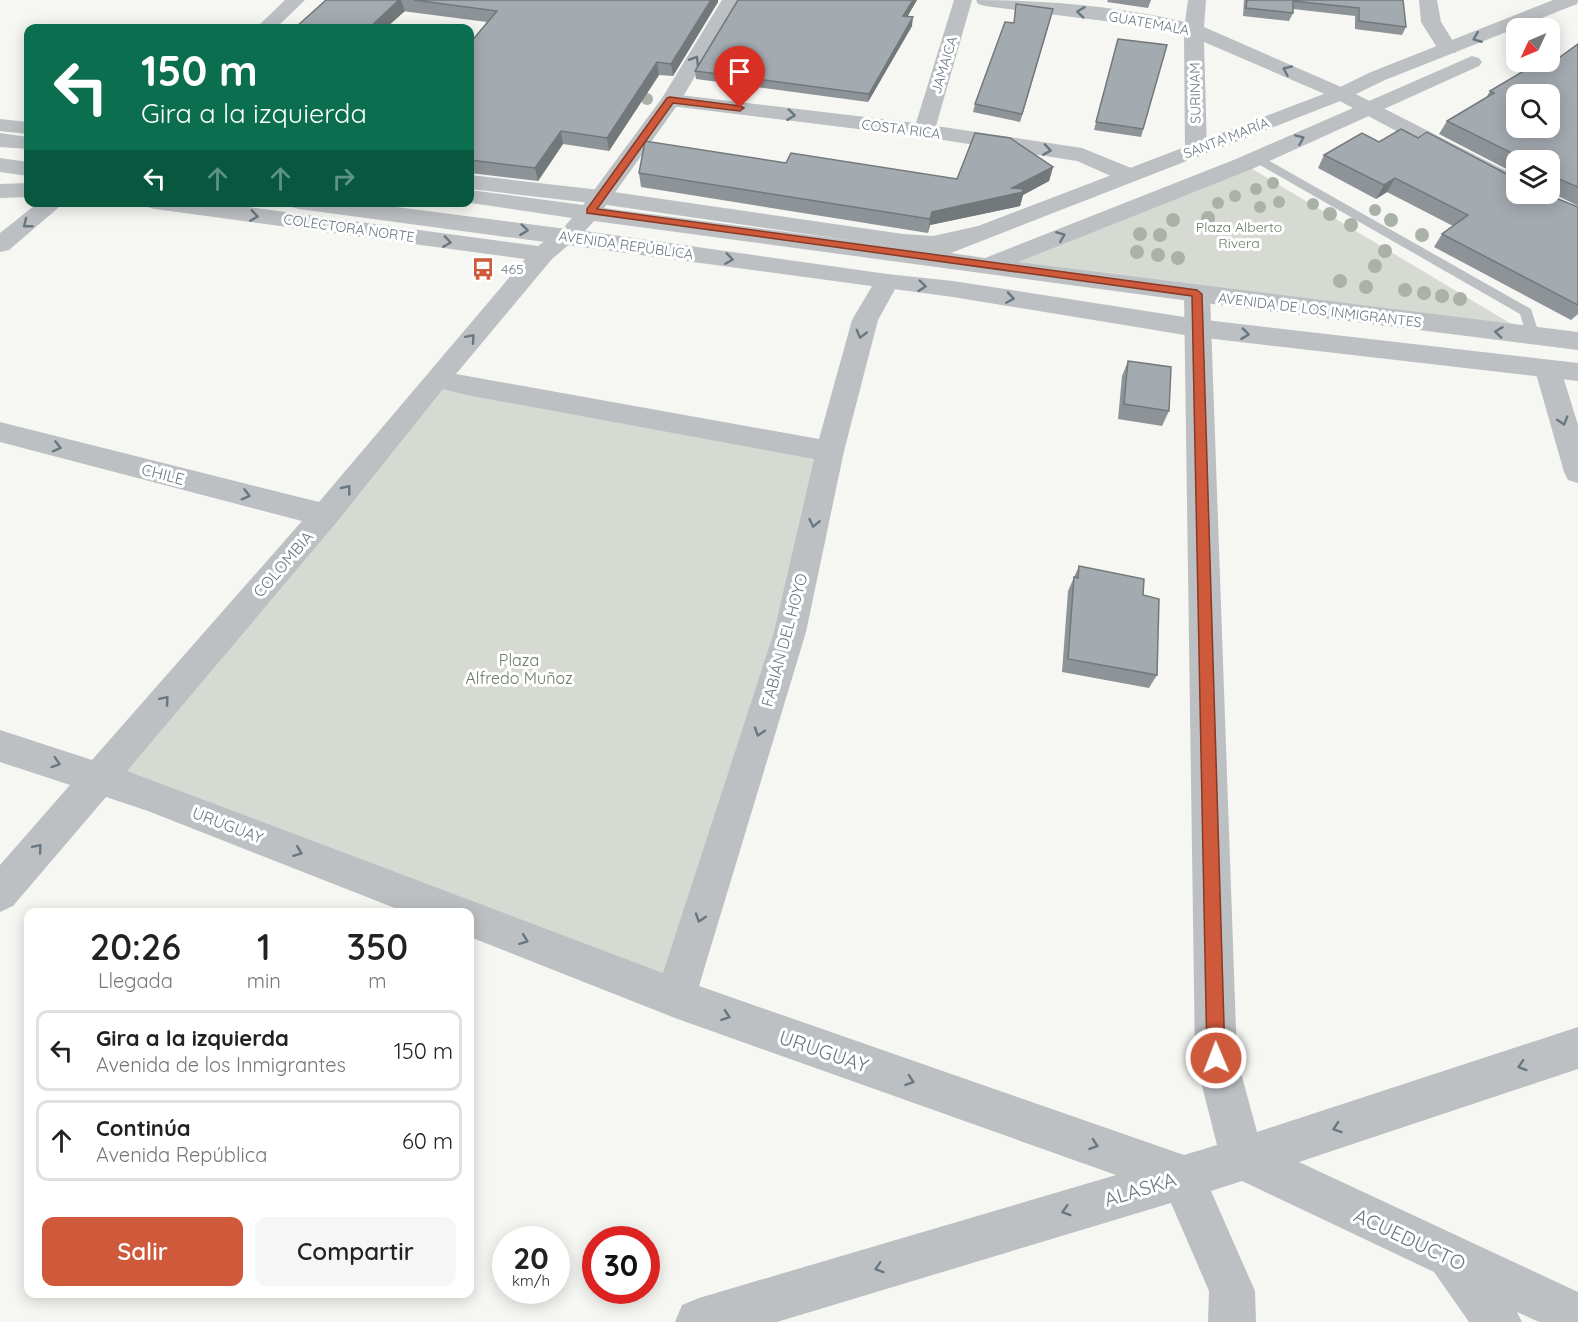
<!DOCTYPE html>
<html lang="es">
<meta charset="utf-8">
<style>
body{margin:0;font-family:Quicksand,sans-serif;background:#f6f6f6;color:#222;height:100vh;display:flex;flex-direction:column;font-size:22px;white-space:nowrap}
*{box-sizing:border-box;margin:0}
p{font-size:20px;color:#767676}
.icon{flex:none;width:33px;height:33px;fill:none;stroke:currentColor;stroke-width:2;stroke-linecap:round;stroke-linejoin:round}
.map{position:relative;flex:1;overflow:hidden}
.sheet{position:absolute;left:24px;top:908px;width:450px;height:390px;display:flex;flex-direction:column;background:#fff;border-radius:12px;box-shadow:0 3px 15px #0003}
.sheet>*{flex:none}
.top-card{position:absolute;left:24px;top:24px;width:450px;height:183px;border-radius:12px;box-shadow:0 3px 15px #0003;background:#0b6e4f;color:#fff;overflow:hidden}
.needle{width:39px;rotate:226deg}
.tools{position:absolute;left:1506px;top:18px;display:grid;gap:12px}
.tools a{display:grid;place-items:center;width:54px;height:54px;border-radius:12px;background:#fff;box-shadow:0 3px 15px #0003;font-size:30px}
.speed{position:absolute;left:492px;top:1226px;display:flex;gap:12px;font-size:30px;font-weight:700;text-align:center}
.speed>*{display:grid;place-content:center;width:78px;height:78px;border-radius:50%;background:#fff;box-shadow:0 3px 15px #0003;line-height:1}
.speed small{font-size:15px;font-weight:400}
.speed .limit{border:9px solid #d22;background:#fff;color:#111}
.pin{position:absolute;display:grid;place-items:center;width:51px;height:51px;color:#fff;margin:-62px -26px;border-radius:50% 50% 50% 0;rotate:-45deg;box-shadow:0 0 6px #0007}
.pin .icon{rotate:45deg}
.me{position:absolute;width:66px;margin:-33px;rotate:359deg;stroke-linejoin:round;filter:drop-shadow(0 0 4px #0008)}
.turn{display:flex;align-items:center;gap:21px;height:126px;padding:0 18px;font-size:27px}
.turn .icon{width:78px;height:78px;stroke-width:2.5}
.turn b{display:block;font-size:42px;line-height:51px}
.lanes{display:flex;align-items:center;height:57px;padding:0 18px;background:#0003;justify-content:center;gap:30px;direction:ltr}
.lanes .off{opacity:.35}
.eta{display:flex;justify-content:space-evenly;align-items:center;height:102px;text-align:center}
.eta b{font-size:36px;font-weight:600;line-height:42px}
.button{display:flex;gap:12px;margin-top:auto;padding:12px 18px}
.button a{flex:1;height:69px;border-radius:12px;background:#cf5a3b;color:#fff;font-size:24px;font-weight:600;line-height:69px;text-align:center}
.button a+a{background:#f6f6f6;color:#222}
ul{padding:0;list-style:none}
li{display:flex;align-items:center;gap:18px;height:81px;margin:0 12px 9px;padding:0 6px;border:3px solid #e0e0e0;border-radius:12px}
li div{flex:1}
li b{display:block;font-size:22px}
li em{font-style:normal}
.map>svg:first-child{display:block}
.green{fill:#d6dad3}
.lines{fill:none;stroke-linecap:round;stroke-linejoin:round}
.service{fill:#bcc0c3;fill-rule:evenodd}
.minor{fill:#bcc0c3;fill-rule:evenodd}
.tertiary{fill:#bcc0c3;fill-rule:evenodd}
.tree{fill:#aab1a6}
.wall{fill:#8d9397}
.shaded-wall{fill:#73787b}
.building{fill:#a4abb0;stroke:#73787b;stroke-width:1.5;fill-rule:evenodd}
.oneway{stroke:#697781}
.route{fill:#cf5a3b;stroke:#873a26;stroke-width:1.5}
.labels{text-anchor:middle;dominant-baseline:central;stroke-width:6;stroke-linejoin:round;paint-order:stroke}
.far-street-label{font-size:14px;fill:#697781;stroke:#fff}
.far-park-label{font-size:14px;fill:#6b7967;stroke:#fff}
.far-poi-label{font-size:14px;fill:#697781;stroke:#fff;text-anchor:start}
.street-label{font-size:16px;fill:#697781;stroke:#fff}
.park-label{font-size:16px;fill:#6b7967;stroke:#fff}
.near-street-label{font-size:20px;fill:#697781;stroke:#fff}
</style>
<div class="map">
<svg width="1578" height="1322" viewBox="0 0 1578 1322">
<rect width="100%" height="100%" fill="#f6f6f3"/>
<path class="green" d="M1244,164L1533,337L988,265Z
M437,378L830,451L675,998L470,918V912L99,777Z"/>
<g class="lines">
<path class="service" d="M1257,154L1531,309L1540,337L1538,340H1528L1520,314L1253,161L1251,158Z"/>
<path class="minor" d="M285,0H305L276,28H256Z
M954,0H972L936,126L1082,148L1136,170L1139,175L1136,180L1128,182L1120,180L1077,161L924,137L671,106L664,104L661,100L664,96L671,94L916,123Z
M976,0C1045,0 1118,6 1185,22L1188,0H1206L1204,27L1348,90L1516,176V192L1508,190L1334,98L1204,42L1207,150L1204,155L1196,157L1188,155L1185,150L1184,33L1161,28L985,6L978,4Z
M1419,0H1437L1441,22L1458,49L1455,53H1441L1438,49L1421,22Z
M0,119L28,122V134L0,131Z
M470,175L600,190L903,234L933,236L978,226L986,228L990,233L986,238L933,250L903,248L600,204L470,189Z
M28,183V197L0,198V184Z
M39,202H65L9,250L0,252V233Z
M144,202H211L538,246C551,237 560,227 575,231L579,236L552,259L456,374L819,439L852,320L878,276L887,274L896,276L899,282L878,320L844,451L806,632L699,986L1184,1155L1217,1145L1195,1058L1184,294L1188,288L1197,286L1206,288L1210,294L1237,1058L1257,1132L1578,1027V1069L1299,1162L1578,1292V1322H1539L1517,1312L1522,1322H1469L1434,1272L1242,1181L1211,1191L1255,1291L1256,1322H1208L1209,1291L1171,1203L777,1322H675L682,1305L699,1298L1116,1175L675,1018L470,937V912H405L148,811L106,797L13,906L0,912V865L70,785L0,762V730L92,760L302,521L0,442V422L319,502L525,259L155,209L147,207ZM443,389L467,395L814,459L774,632L663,973L127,771L336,523Z
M1548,361L1557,364L1561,370L1578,425V483L1568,480L1564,472L1535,370L1539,364Z"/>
<path class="tertiary" d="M722,0H740L681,100L604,208L918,249L1334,90L1371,72L1553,0H1578L1577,4L1385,80L1348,98L951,253L985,258L1236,159L1472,56L1479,58L1482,62L1479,66L1252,169L1018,262L1578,332V350L1197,302L594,221L585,231L887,274L953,281L1197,319L1578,363V381L1197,337L953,297L299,209L291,207L288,202H358L567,229L565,226L572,218L464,202H470V190L583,205L662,98Z
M0,133L28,137V149L0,147Z
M0,158L28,162V176L0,172Z"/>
</g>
<g class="tree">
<circle cx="647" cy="99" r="6"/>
<circle cx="1273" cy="183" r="6"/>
<circle cx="1256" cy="189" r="6"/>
<circle cx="1235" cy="196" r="6"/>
<circle cx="1279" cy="202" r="6"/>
<circle cx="1218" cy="203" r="6"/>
<circle cx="1313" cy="204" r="6"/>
<circle cx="1260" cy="207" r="6"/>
<circle cx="1375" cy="210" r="6"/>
<circle cx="1330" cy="214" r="7"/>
<circle cx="1208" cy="218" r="7"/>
<circle cx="1173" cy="220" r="7"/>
<circle cx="1391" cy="220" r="7"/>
<circle cx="1351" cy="225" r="7"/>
<circle cx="1140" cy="234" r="7"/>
<circle cx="1160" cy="235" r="7"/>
<circle cx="1422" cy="235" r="7"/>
<circle cx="1385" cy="251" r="7"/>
<circle cx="1137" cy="252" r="7"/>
<circle cx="1158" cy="255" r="7"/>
<circle cx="1178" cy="258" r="7"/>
<circle cx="1375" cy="266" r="7"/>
<circle cx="1340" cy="281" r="7"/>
<circle cx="1366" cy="287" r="7"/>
<circle cx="1405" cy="290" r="7"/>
<circle cx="1424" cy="293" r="7"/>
<circle cx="1442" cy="296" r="7"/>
<circle cx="1460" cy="299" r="7"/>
</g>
<path class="wall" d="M325,0H718V2L673,76L659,75L609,151L563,144L538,181L470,173V43L487,22L325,1Z
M761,0H917L907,17L912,26L868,102L696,79L695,71Z
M1108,0H1151L1148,8L1107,2Z
M1244,0H1403L1406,27L1402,35L1355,29V16L1293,9V13L1289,21L1243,16Z
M1051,17L1020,122L973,112L975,104L1013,23Z
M1118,39L1167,45L1141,137L1094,130Z
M1578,44V206L1550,192V160H1516V174L1439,134L1447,121L1486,98L1490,91L1560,57Z
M1379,142L1516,194L1578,207V314L1571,320L1434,247L1442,234L1453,226L1387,192L1376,199L1318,168L1324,155Z
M786,163L957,179L1053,167L1049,181L1023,195L1020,206L930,225L928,233L641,187L639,173Z
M1128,361L1169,411L1162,426L1118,419L1122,376Z
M1079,566L1143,595L1157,675L1149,688L1062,672L1068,591Z"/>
<path class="shaded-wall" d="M399,0H401L405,11L386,28H369Z
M711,0H718V2L673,76L671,64Z
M913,0H917L903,24V16Z
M1053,9L1051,17L1020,122L1022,114Z
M913,17L912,26L868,102L869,94Z
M657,62L659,75L609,151L607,138Z
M561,131L563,144L538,181L535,168Z
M1053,167L1049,181L1023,195L1020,206L930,225L928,233L930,219L932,212L1012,188Z
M1395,178L1387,192L1376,199L1384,185Z"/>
<path class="building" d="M326,0H399L369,28H295Z
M414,0H711L671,64L657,62L607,138L561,131L535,168L470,160V43L497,11Z
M738,0H913L903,16L913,17L869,94L695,71Z
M1247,0H1403L1406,27L1359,21V8L1293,1V13L1246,8Z
M1016,4L1053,9L1022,114L975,104L1005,22L1014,23Z
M1118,39L1167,45L1143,129L1096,122Z
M1578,44V187L1559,179H1550V160H1526L1447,121L1494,93L1490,91L1539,62H1550V55L1552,54L1560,57ZM1516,94H1550V128H1516Z
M1401,129L1418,138L1427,132L1516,179V194H1546L1578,207V305L1442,234L1468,215L1395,178L1384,185L1324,155L1362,133L1379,142Z
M975,133L1010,138L1053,167L1012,188L1023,189V192L932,212L930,219L639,173L645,141L786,163L791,153L957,179Z
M1128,361L1171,367L1169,411L1124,404Z
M1079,566L1144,579L1143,595L1159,599L1157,675L1068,659L1074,577L1078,578Z"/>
<defs><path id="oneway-chevron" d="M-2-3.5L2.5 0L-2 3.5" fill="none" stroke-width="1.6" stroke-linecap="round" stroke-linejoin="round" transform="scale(1.5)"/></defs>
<g class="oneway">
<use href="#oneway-chevron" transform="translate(1081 12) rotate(-173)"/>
<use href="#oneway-chevron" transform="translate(1477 38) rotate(158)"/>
<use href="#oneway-chevron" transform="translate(695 60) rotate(-59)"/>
<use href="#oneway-chevron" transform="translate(1287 70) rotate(-156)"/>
<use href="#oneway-chevron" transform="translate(791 115) rotate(7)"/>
<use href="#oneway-chevron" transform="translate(1300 139) rotate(-23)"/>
<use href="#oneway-chevron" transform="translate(1047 150) rotate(9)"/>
<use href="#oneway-chevron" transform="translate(254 216) rotate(8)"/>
<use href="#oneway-chevron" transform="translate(27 224) rotate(142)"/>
<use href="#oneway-chevron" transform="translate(524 230) rotate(7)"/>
<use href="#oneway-chevron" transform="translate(1061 236) rotate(-22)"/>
<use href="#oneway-chevron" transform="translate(447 242) rotate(8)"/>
<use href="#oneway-chevron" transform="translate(729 259) rotate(8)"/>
<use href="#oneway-chevron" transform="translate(922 286) rotate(6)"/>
<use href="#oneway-chevron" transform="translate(1010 298) rotate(9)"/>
<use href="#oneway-chevron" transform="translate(1499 332) rotate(-173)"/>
<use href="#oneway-chevron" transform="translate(861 334) rotate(105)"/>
<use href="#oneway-chevron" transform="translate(1245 334) rotate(7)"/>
<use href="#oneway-chevron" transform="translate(471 338) rotate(-49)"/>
<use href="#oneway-chevron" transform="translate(1563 421) rotate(73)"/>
<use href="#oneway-chevron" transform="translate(57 447) rotate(14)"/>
<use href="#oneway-chevron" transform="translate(347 489) rotate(-51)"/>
<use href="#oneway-chevron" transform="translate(246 495) rotate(14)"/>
<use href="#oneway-chevron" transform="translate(814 523) rotate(102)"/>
<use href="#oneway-chevron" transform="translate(165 700) rotate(-49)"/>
<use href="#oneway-chevron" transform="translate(759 732) rotate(108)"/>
<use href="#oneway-chevron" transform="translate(56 763) rotate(18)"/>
<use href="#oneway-chevron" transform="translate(38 848) rotate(-50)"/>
<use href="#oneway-chevron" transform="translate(298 852) rotate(21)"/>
<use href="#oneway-chevron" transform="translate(700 918) rotate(108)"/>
<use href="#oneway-chevron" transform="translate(524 940) rotate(21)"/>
<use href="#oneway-chevron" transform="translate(726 1016) rotate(19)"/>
<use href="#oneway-chevron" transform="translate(1522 1066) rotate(162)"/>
<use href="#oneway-chevron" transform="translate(910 1081) rotate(19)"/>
<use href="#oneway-chevron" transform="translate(1337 1128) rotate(162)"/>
<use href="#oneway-chevron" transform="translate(1094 1145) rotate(19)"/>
<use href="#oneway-chevron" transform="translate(1066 1211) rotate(163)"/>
<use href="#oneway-chevron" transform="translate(879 1268) rotate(163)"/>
</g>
<path class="route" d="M670,97L740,106L744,108L740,111L673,103L597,209L1197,290L1202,294L1225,1058L1222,1064L1216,1067L1210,1064L1207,1058L1192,296L587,213V209L667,98Z"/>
<defs>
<g id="bus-bare" transform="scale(1.8)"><path d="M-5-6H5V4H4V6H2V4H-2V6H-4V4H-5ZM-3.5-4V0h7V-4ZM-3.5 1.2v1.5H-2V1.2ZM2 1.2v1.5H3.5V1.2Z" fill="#cf5a3b" stroke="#fff" stroke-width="2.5" paint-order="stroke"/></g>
</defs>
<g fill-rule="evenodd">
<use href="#bus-bare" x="483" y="269"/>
</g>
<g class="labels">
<g class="far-street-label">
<text transform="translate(1149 23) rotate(10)">GUATEMALA</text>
<text transform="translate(944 65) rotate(-73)">JAMAICA</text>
<text transform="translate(1195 93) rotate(-91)">SURINAM</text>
<text transform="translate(901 129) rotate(7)">COSTA RICA</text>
<text transform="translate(1226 138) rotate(-21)">SANTA MARÍA</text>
<text transform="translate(349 228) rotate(8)">COLECTORA NORTE</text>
<text transform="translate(626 245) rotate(8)">AVENIDA REPÚBLICA</text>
<text transform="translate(1320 310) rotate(7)">AVENIDA DE LOS INMIGRANTES</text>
</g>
<g class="far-park-label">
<text x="1239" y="227">Plaza Alberto<tspan x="1239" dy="16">Rivera</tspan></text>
</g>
<g class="far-poi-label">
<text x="501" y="269">465</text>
</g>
<g class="street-label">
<text transform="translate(163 474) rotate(14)">CHILE</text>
<text transform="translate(283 564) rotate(-49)">COLOMBIA</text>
<text transform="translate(784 640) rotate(-75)">FABIÁN DEL HOYO</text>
<text transform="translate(228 825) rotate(21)">URUGUAY</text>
</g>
<g class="park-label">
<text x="519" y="660">Plaza<tspan x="519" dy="18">Alfredo Muñoz</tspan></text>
</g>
<g class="near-street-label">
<text transform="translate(824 1051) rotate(19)">URUGUAY</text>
<text transform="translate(1140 1189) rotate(-17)">ALASKA</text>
<text transform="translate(1410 1239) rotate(25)">ACUEDUCTO</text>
</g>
</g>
</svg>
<div class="tools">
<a><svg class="needle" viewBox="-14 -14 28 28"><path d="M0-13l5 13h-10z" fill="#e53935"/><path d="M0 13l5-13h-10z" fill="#767676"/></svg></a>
<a><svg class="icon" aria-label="search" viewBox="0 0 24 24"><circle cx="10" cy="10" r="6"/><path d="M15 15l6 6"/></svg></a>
<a><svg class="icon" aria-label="layers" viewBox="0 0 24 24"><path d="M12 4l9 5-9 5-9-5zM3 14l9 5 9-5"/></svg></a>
</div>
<div class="speed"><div>20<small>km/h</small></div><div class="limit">30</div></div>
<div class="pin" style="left:740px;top:108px;background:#d93025"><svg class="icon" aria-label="arrive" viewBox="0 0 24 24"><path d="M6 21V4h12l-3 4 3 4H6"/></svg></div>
<svg class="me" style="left:1216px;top:1058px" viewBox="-20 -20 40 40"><circle r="17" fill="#cf5a3b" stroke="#fff" stroke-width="3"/><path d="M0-11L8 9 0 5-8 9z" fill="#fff"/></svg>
<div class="top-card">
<div class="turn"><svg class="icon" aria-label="left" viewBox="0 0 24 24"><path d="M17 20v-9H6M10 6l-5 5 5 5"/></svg><div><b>150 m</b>Gira a la izquierda</div></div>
<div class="lanes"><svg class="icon" aria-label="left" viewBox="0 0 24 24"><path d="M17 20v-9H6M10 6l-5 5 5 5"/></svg><svg class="icon off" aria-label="ahead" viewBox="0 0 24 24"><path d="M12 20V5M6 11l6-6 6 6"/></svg><svg class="icon off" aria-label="ahead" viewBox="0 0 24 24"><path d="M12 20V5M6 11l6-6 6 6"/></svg><svg class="icon off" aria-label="right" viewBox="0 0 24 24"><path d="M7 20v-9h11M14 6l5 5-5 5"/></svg></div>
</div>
<section class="sheet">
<div class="eta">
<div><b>20:26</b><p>Llegada</p></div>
<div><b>1</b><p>min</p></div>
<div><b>350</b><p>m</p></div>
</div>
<ul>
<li><svg class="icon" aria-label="left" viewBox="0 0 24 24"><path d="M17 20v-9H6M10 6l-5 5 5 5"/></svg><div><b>Gira a la izquierda</b><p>Avenida de los Inmigrantes</p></div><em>150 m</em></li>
<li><svg class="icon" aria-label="ahead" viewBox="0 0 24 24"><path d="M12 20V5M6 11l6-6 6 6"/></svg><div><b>Continúa</b><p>Avenida República</p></div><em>60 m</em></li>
</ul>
<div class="button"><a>Salir</a><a>Compartir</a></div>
</section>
</div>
